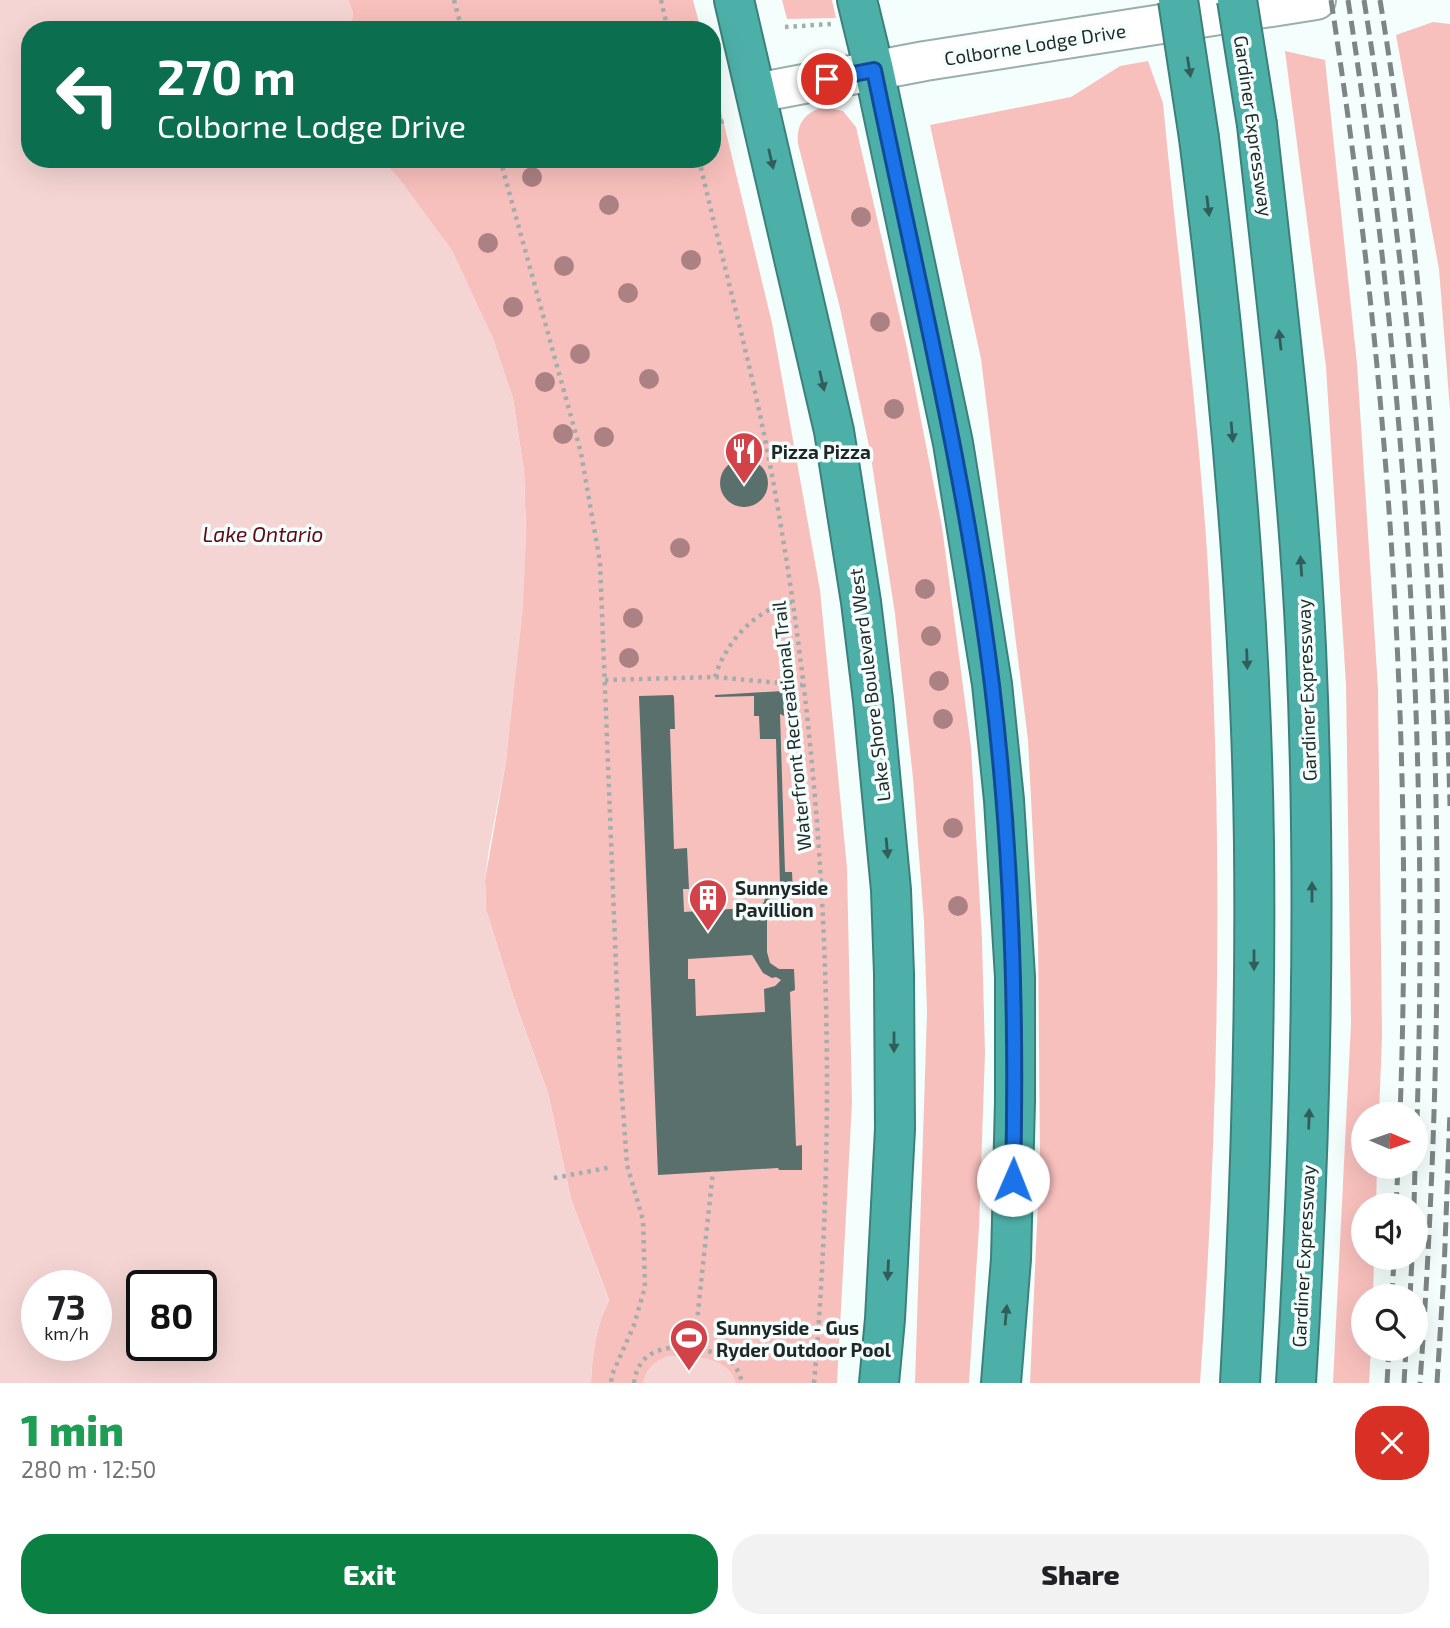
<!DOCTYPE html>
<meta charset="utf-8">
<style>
body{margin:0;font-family:"Exo 2",sans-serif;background:#f2f2f2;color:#202124;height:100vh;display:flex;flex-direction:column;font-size:26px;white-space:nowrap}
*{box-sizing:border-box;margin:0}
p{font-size:23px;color:#757577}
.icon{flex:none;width:38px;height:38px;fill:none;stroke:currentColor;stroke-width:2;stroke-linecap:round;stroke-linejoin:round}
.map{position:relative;height:1383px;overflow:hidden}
.side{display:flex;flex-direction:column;background:#fff;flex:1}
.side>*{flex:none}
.guide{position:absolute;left:21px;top:21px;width:700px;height:147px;border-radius:28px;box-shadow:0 7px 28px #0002;background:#0b6e4f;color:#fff;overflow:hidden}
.needle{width:46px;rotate:92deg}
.buttons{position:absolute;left:1351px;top:1102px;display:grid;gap:14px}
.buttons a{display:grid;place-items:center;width:77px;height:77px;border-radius:50%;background:#fff;box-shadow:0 7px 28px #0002;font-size:35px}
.speed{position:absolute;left:21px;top:1270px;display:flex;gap:14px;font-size:35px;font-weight:700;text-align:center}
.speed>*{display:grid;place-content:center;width:91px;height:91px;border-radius:50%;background:#fff;box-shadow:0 7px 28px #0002;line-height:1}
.speed small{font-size:18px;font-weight:400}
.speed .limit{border:4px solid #111;border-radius:10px;background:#fff;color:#111}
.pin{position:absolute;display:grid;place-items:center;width:60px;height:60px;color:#fff;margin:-30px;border:4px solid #fff;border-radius:50%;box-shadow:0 2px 7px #0007}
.me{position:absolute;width:77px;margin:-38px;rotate:1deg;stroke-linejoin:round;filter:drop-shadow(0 0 5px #0008)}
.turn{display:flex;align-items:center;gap:24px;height:147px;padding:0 21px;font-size:32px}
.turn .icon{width:91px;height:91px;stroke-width:2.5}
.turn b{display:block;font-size:49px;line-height:60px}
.round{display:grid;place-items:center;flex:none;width:74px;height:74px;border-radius:28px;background:#f2f2f2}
.summary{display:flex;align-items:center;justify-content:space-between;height:119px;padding:0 21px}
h1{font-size:42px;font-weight:800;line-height:52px;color:#1e9e55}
.action{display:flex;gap:14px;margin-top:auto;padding:14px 21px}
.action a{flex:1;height:80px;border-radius:28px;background:#0b8043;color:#fff;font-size:28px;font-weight:800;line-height:80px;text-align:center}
.action a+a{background:#f2f2f2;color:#202124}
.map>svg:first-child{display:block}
.green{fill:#f8c0bd}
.water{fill:#f5d5d3;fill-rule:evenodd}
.building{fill:#5a706d;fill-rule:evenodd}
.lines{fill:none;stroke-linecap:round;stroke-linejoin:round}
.minor-casing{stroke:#98afac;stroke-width:42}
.highway-casing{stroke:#3d807b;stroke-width:42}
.path{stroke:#a3adac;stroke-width:4.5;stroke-dasharray:3.5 5;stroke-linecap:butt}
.minor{stroke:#fff;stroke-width:38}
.highway{stroke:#4db0a8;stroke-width:38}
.rail{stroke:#7d8685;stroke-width:5;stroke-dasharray:14 7;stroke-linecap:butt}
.highway-bridge-casing{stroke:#3d807b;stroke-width:42;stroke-linecap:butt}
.highway-bridge{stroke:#4db0a8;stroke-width:38}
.tree{fill:#ac8183}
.oneway{fill:#315e5b}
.route-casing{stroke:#114b97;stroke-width:18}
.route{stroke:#1a73e8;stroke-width:12}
.labels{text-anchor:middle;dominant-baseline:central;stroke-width:7;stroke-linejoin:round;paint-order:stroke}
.street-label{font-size:19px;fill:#1f2827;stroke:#f4fefd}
.poi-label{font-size:19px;font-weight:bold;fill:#1f2827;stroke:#f4fefd;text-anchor:start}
.water-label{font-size:21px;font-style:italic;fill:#610813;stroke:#f4fefd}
</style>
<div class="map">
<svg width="1450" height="1383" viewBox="0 0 1450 1383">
<rect width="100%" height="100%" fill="#f4fefd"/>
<path class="green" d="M348,0H693L701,30H350L353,13Z
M782,0H832L836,18L787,19Z
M1433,22L1450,24V410L1439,269L1396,35Z
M1285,51L1325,60L1357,364L1378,688L1382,1036L1379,1115H1363V1167H1377L1376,1206H1363V1258H1374L1373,1297H1363V1349H1371L1369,1383H1333L1351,1023L1346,684L1326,367Z
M1148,61L1163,103C1177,253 1197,402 1207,552C1210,595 1211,638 1213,681C1222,915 1217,1149 1200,1383H1030L1040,1156L1038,935L1028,740L981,359L930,125L1071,97L1120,66Z
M712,74L772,323L820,590L847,868L852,1103L837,1383H591C592,1354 596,1326 609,1300L571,1199L548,1093L517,1008L486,910L485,880L506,761L526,534L524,472L513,399L492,336L404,185L381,159H712Z
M824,107L843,111L856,127L907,348L942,527L971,747L982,940L985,1053L979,1227L969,1383H915L927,1012L924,921L913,778L895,614L870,451L840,308L798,144C796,124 805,112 824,107Z"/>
<path class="water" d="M0,0H348L353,13L350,30H30V159H381L404,185L452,250L492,336L513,399L524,472L526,534L523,608L506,761L489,849L485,880L486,910L517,1008L548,1093L571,1199L609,1301C596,1326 592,1354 591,1383H0ZM37,1286H96V1346H37ZM142,1286H201V1346H142Z
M668,1356C692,1356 728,1355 736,1383H643C646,1369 654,1361 668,1356Z"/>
<path class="building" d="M720 483a24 24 0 1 1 48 0a24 24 0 1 1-48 0Z
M783,691L784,716L780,714L785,872H792L793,893H779L771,897L767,904V952L770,963L779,969H794L795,990L790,992L796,1146L802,1145V1170H779L778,1168L658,1175L639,696L673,695L674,697L675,729H670L674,849L687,848L689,889H683L684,912L762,907L767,893L780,886L776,739H760L759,716H754V696L715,697V695ZM752,955L763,973L772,978L776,977L781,980L775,986L764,989L765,1012L696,1016L695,979H688V959Z"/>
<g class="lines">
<g class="minor-casing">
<path id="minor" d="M756,93L925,61L1316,0"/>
</g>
<g class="highway-casing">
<path id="highway" d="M734,0L834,431L861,602L873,700L891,890L894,974L895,1129L885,1319L879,1383
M857,0L874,70L953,443L992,684L1004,800L1015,977V1101L1011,1259L1001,1383
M1257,125C1276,299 1298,473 1306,648C1317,894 1311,1138 1296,1383
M1199,138C1229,372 1251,608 1254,844C1256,1024 1250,1204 1240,1383"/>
</g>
<path class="path" d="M454,0L462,30
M661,0L668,30
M785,27L831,24
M712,124L728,120
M500,159L581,453L600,562L620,1068L627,1165L643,1220L645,1287L634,1325L612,1375L611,1383
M699,159C721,256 748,352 767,449C826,754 841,1074 814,1383
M715,677C725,643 756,608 792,602
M605,680L715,677L802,685
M554,1178L612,1167
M694,1349L713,1171
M634,1383C638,1351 664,1345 692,1348C715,1351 737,1357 742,1383"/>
<use href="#minor" class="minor"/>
<use href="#highway" class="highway"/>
<path class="rail" d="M1331,0C1388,368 1414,743 1400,1115
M1348,0C1407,380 1430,765 1416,1150
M1364,0C1401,231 1425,466 1433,700C1442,928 1436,1156 1420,1383
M1380,0C1424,267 1443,536 1450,806
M1396,1206L1398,1167
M1414,1206L1415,1167
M1392,1297L1394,1258
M1410,1297L1412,1258
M1387,1383L1389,1349
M1404,1383L1406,1349
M1437,1383L1444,1272L1450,1111"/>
<g class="highway-bridge-casing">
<path id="highway-bridge" d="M1178,0L1199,138
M1237,0L1257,125"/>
</g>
<use href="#highway-bridge" class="highway-bridge"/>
</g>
<g class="tree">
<circle cx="532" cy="177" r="10"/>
<circle cx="609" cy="205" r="10"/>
<circle cx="861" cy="217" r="10"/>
<circle cx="488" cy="243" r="10"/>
<circle cx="691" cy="260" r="10"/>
<circle cx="564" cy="266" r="10"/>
<circle cx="628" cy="293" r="10"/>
<circle cx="513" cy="307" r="10"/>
<circle cx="880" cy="322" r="10"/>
<circle cx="580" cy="354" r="10"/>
<circle cx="649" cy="379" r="10"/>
<circle cx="545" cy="382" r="10"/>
<circle cx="894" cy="409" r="10"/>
<circle cx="563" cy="434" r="10"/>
<circle cx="604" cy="437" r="10"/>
<circle cx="680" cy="548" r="10"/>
<circle cx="925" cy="589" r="10"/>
<circle cx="633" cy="618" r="10"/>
<circle cx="931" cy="636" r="10"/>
<circle cx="629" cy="658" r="10"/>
<circle cx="939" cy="681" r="10"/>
<circle cx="943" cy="719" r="10"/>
<circle cx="953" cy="828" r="10"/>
<circle cx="958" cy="906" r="10"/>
</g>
<defs><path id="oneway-solid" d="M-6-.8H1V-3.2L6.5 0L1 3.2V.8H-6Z" transform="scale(1.75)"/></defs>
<g class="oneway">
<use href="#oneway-solid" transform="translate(1189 67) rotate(81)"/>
<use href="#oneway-solid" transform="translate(771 159) rotate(77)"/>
<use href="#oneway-solid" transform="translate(1208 206) rotate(83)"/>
<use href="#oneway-solid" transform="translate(1280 340) rotate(-96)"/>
<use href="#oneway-solid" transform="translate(822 381) rotate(77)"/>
<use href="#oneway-solid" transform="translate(1232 432) rotate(85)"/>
<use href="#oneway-solid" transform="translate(1301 566) rotate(-94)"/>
<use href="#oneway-solid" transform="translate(1247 659) rotate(88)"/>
<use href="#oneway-solid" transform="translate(887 848) rotate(85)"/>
<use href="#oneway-solid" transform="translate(1312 892) rotate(-90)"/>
<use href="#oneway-solid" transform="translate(1254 960) rotate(90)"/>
<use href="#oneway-solid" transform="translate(894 1042) rotate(90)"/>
<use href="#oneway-solid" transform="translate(1309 1119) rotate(-88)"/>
<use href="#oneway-solid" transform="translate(888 1270) rotate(93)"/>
<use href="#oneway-solid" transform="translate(1006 1315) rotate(-85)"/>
</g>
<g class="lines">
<g class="route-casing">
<path id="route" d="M827,79L874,70C916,275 966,477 992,685C1012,849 1017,1015 1013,1180"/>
</g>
<use href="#route" class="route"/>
</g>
<defs>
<g id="restaurant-pin" transform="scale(2.0125)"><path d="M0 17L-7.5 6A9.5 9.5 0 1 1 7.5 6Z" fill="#d24248" stroke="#f4fefd"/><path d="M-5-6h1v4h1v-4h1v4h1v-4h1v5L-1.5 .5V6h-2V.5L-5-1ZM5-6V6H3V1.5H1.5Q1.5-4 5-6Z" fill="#fff"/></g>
<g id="building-pin" transform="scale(2.0125)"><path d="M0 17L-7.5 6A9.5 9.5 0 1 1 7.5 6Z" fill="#d24248" stroke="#f4fefd"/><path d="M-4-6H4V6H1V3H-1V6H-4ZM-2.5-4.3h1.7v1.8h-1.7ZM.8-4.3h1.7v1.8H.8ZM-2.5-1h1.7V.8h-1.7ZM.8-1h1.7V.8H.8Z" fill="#fff"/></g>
<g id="stadium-pin" transform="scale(2.0125)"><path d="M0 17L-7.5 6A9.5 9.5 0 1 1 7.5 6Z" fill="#d24248" stroke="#f4fefd"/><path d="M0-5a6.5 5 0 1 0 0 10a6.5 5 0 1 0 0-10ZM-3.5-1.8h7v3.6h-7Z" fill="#fff"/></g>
</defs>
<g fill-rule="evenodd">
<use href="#restaurant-pin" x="744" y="451"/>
<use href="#building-pin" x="708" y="898"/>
<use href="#stadium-pin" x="689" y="1338"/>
</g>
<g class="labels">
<g class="street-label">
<text transform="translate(1035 44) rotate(-9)">Colborne Lodge Drive</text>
<text transform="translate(1254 126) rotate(82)">Gardiner Expressway</text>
<text transform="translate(869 685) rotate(-97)">Lake Shore Boulevard West</text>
<text transform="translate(1306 690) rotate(-92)">Gardiner Expressway</text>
<text transform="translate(791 726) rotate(-96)">Waterfront Recreational Trail</text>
<text transform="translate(1303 1256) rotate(-87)">Gardiner Expressway</text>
</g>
<g class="poi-label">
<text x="771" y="451">Pizza Pizza</text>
<text x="735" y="887">Sunnyside<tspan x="735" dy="22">Pavillion</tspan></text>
<text x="716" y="1327">Sunnyside - Gus<tspan x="716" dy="22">Ryder Outdoor Pool</tspan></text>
</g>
<g class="water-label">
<text x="263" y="533">Lake Ontario</text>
</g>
</g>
</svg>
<div class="buttons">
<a><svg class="needle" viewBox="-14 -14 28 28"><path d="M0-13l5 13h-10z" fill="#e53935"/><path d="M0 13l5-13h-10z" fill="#757577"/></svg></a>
<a><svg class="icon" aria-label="sound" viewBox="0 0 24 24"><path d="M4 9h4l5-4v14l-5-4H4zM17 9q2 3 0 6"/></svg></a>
<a><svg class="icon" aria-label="search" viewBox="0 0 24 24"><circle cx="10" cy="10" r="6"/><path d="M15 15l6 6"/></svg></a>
</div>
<div class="speed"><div>73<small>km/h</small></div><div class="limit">80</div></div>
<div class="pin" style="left:827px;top:79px;background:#d93025"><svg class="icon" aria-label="arrive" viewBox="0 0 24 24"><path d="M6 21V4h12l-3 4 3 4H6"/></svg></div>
<svg class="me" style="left:1013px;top:1180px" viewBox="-20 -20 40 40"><circle r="19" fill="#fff"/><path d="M0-13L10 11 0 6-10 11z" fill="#1a73e8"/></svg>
<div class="guide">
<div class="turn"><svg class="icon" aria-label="left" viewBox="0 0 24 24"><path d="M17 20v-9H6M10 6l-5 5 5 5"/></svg><div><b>270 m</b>Colborne Lodge Drive</div></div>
</div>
</div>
<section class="side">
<div class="summary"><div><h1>1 min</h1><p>280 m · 12:50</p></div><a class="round" style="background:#d93025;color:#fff"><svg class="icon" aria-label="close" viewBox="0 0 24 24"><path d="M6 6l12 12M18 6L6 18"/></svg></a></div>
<div class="action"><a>Exit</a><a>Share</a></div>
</section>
